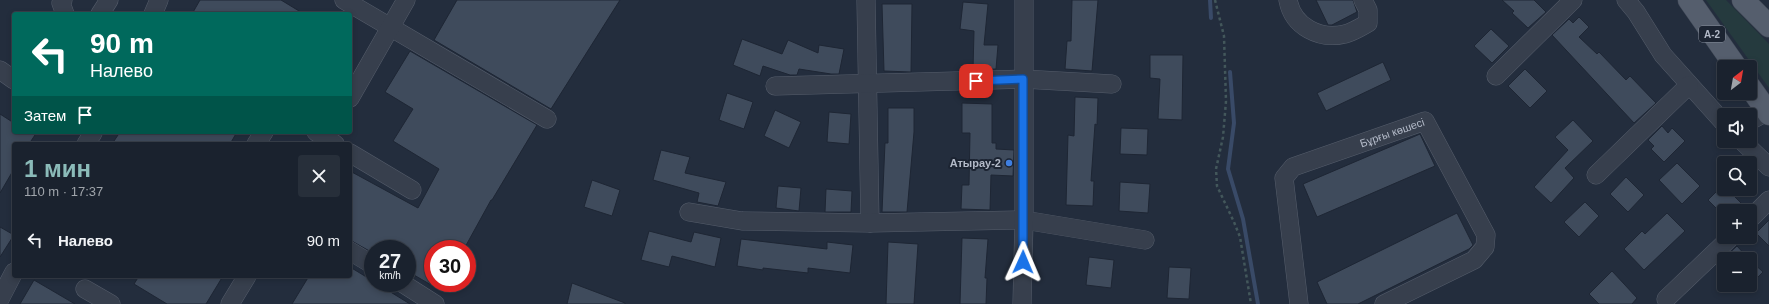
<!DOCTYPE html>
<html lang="ru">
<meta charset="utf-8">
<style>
body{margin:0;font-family:Arial,sans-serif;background:#272f3a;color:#f1f3f6;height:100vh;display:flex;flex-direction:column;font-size:15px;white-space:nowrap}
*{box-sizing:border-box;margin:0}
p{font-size:13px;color:#9fa4aa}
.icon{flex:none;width:22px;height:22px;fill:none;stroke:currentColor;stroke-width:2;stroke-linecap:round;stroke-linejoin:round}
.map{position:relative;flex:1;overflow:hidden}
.drawer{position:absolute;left:12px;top:142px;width:340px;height:136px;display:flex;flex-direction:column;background:#1a222e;border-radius:4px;box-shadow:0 2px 6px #0003,0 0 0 1px #383f4a}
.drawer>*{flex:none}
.banner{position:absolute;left:12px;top:12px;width:340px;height:122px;border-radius:4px;box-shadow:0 2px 6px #0003,0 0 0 1px #383f4a;background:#00695c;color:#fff;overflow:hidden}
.needle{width:26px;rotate:31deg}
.tools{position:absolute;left:1717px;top:60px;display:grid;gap:8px}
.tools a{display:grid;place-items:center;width:40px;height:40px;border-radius:4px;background:#1a222e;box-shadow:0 2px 6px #0003,0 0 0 1px #383f4a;font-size:20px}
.speed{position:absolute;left:364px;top:240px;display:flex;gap:8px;font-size:20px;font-weight:700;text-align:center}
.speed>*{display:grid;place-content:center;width:52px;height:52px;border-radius:50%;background:#1a222e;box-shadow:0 2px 6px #0003,0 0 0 1px #383f4a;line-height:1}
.speed small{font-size:10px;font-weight:400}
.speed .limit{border:6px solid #d22;background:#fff;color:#111}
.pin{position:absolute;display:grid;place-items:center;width:34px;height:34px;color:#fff;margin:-17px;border-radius:8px;box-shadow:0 2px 6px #0006}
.me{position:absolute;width:44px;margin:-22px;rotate:1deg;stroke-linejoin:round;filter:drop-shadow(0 0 3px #0008)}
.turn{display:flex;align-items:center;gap:14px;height:84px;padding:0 12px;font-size:18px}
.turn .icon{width:52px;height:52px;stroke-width:2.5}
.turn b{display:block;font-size:28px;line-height:34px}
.then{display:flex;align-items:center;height:38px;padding:0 12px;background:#0003;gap:8px;font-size:15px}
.round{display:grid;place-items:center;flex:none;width:42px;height:42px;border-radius:4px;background:#272f3a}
.overview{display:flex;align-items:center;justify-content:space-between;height:68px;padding:0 12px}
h1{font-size:24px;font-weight:600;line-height:30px;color:#8bbbb9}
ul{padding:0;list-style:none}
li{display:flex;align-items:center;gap:12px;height:60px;padding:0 12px}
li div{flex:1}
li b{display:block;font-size:15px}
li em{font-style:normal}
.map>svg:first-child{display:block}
.green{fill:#253a3e}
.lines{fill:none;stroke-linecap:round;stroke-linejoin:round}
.stream{stroke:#394a67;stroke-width:4}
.building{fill:#3f4b5c;stroke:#1e2634}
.minor-casing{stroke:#555d6b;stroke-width:19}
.major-casing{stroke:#404856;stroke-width:23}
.path{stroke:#43575b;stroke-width:2.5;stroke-dasharray:3 3;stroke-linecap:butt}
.minor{stroke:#373f4d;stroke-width:18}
.major{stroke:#555e6d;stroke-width:22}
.route-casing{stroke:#114b97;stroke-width:10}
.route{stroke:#1a73e8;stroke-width:7}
.shop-dot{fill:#3f7fe0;stroke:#1c2432;stroke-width:1.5}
.labels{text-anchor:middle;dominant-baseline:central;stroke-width:4;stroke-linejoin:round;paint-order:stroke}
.shield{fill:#1c2432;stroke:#868d9b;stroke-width:1}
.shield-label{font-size:10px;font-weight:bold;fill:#b3bac8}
.street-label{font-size:11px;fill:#b3bac8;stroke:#1c2432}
.poi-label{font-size:11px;font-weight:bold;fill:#b3bac8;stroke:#1c2432;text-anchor:end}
</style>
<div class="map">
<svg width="1769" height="304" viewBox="0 0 1769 304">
<rect width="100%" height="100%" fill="#232d3d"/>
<path class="green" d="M1706,0H1726L1769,44V88Z"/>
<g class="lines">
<path class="stream" d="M1210,0L1211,18
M1230,72L1234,123L1228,169L1243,219L1258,304"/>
</g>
<path class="building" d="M200,0H281L304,14H192Z
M457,0H620L551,109L434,40Z
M1072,0H1098L1092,71L1065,69L1067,41H1071Z
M1316,0H1353L1357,12L1332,25H1328Z
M1502,0H1534L1546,12L1528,28L1512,13L1514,11Z
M963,2L988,4L984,45H998L996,69L973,70L974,31L960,29Z
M882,4H912L911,72L884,71Z
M1579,17L1589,27L1579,37L1597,54L1599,52L1626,80L1630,76L1656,103L1634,123L1552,35L1569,19L1573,23Z
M1491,29L1509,46L1492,63L1474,46Z
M742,39L782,54L788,40L818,53L819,45L844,49L839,74H831L799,69L797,75H790L763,66L760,76L733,65Z
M410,51L537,125L492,200H491L464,249H433V286L407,271V249H373V253L350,240V171L418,208L439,169L393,141L413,109L385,92Z
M1150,55H1183L1182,120L1158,119L1160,79L1150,78Z
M1383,62L1391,80L1326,111L1317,93Z
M1525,69L1547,91L1530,108L1508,86Z
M727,93L753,102L744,129L719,120Z
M1075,97L1098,98L1097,125L1095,124L1091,181H1094L1093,206L1066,205L1068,135L1074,136Z
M962,103L992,104V143H996V149L1014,150L1013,176L991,175L990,210L961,209L962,185H969L970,133H962Z
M888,108H914V132L907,212H882L885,143H888Z
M775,110L801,122L789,148L764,136Z
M829,112L851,114L849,144L827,142Z
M0,114L14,123V132H37L29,144H14V169L0,193Z
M1573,120L1593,141L1565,168L1574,178L1551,203L1534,187L1568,150L1555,137Z
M1662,126L1668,133L1672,128L1685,141L1664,162L1651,149L1654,146L1648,140Z
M1121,128L1148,129L1147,155L1120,154Z
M120,132H237L230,144H112Z
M1420,134L1435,166L1317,217L1303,184Z
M661,150L690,157L685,173L726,182L718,206L697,202L699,193L653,180Z
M1677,163L1700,186L1682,204L1659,180Z
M1626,177L1644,195L1628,212L1610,194Z
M592,180L620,190L612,216L584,207Z
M1120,182L1150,184L1148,213L1119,211Z
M1723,185L1724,189H1727L1742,204L1735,211H1719L1708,200Z
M778,186L801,188L799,211L776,208Z
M826,189L852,191L851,212H825Z
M1585,202L1599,216L1579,237L1564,222Z
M1457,213L1473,245L1469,249L1358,304H1327L1317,282Z
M1667,213L1685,231L1644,270L1624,249L1642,231L1645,234Z
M1769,220V246L1756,233Z
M0,227L14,235L0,257Z
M649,231L691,242L694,232L721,238L715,267L672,256L669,267L641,260Z
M962,238L988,239L985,278H987L986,304H960Z
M741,239L827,249V242L853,245L850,273L808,268V273L763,268V270L737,266Z
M888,242L918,244L914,304H886Z
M1737,246L1749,259H1723Z
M1089,257L1114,260L1111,288L1086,285Z
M1750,260L1763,272L1750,285Z
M350,267L373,281V283H376L410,304H292L309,276H350Z
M1169,267L1191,268L1189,299L1167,298Z
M1612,271L1637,298L1632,304H1599L1589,294Z
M139,276H223L206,304H167L134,284Z
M34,280L75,304H20Z
M572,283L625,303V304H567Z"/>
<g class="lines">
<g class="minor-casing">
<g id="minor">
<path d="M63,0L61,3L65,14"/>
<path d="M344,0L547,119"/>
<path d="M866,0L870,223"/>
<path d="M1288,0C1293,27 1320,40 1345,34C1353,32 1361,27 1368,23V10L1363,0"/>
<path d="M1626,0L1636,12L1663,55L1724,123"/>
<path d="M100,14L109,0"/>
<path d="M153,14L159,0"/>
<path d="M0,70L14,80"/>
<path d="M1496,76L1573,0"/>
<path d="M775,86L1023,79L1112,84"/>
<path d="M350,98L406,0"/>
<path d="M1750,121L1768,111"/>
<path d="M316,132L335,144"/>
<path d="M1742,141L1769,167"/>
<path d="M86,144L93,133"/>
<path d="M256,144L264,132"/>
<path d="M350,153L412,190"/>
<path d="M1596,175L1689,85"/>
<path d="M689,212L742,221L870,223L1024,220L1145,240"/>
<path d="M1750,219L1769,200"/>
<path d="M350,251L373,265"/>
<path d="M402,283L435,304"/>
<path d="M85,289L111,304"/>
<path d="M0,299L14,272"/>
<path d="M1666,299L1731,237"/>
<path d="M230,304L247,276"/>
<path d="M1022,304L1024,220V0"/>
<path id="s1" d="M1299,304L1284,178L1293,167L1425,121L1486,235L1485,247L1474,260L1384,304"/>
</g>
</g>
<g class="major-casing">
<path id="major" d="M1689,0L1736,67
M1743,0L1769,26
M1750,87L1769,114"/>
</g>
<path class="path" d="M1215,0L1224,36L1226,101L1223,137L1216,169L1217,186L1234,222L1240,237L1251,304"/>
<use href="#minor" class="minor"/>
<use href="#major" class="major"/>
</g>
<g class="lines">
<g class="route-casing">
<path id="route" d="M976,81L1023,79V262"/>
</g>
<use href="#route" class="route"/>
</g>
<circle class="shop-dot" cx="1009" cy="163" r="4"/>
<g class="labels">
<rect class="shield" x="1699" y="26" width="26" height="16" rx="3"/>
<g class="shield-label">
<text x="1712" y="34">A-2</text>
</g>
<g class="street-label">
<text stroke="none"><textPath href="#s1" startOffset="246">Бұрғы көшесі</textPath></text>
</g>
<g class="poi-label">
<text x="1001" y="163">Атырау-2</text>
</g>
</g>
</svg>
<div class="tools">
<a><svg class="needle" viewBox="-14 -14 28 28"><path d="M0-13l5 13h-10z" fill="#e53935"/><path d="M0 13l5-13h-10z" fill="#9fa4aa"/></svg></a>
<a><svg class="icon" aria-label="sound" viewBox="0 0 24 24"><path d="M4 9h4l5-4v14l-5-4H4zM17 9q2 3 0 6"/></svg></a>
<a><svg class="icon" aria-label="search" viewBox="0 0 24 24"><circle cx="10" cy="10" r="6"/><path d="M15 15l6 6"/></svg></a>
<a>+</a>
<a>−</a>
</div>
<div class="speed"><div>27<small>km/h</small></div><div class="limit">30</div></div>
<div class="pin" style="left:976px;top:81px;background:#d93025"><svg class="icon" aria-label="arrive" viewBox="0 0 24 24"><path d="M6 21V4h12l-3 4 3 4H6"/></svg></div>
<svg class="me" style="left:1023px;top:262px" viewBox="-20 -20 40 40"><path d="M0-17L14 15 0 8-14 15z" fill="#1a73e8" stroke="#fff" stroke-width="4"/></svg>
<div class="banner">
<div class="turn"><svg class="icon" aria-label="left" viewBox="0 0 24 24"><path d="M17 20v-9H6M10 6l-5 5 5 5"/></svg><div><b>90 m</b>Налево</div></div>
<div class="then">Затем<svg class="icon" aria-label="arrive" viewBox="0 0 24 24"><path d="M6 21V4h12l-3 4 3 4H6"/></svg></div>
</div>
<section class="drawer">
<div class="overview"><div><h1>1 мин</h1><p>110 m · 17:37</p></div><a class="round"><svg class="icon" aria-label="close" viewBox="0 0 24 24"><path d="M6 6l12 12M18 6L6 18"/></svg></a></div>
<ul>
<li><svg class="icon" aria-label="left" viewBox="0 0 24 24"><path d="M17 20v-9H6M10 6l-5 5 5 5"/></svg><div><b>Налево</b></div><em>90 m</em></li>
</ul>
</section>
</div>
